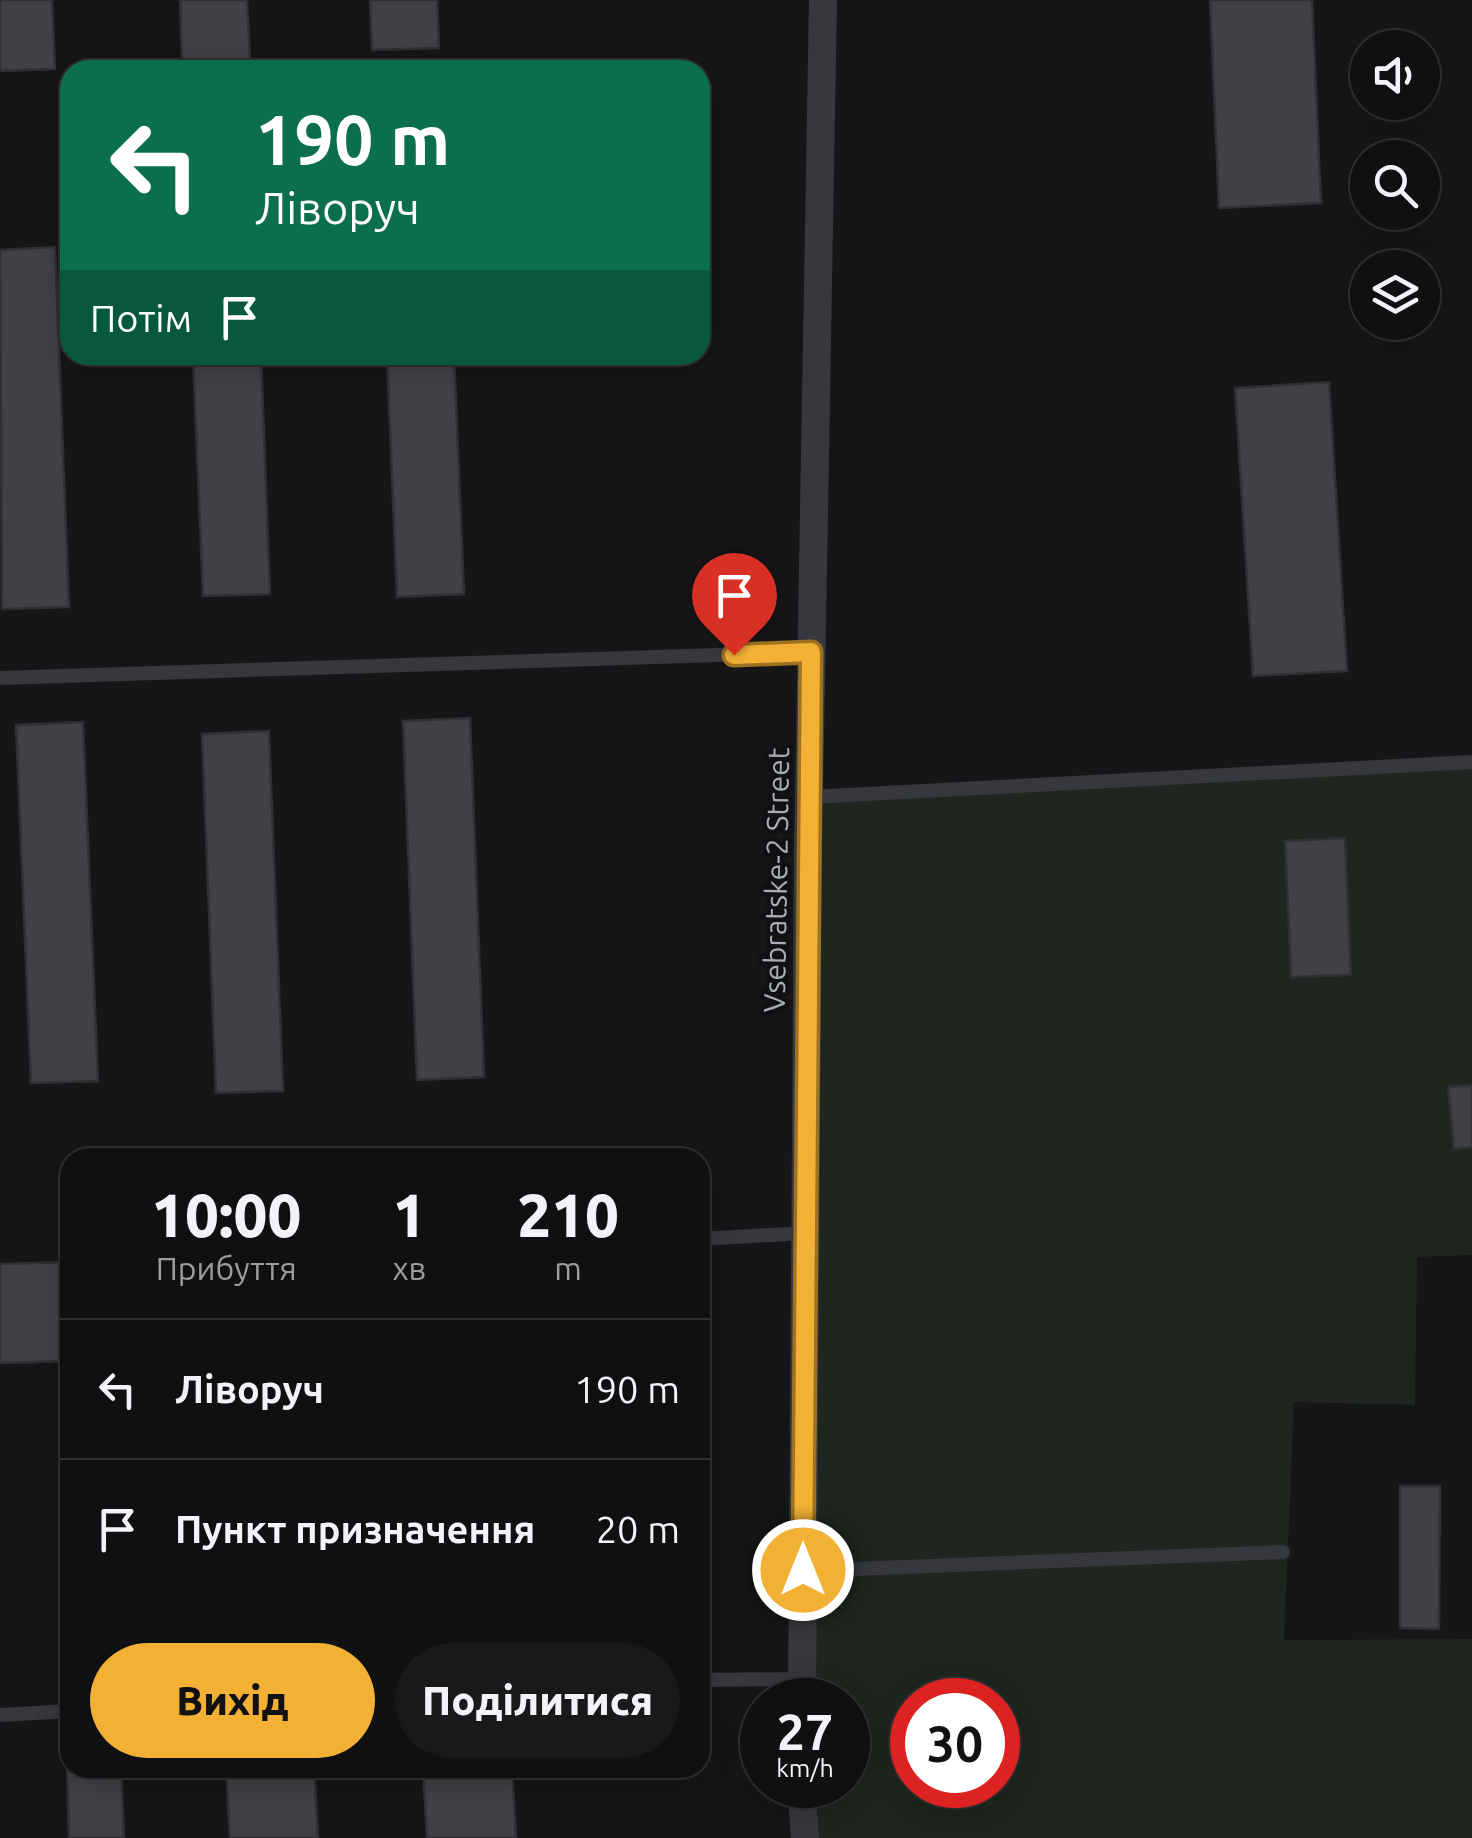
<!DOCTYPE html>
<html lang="uk">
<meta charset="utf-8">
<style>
body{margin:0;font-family:Ubuntu,sans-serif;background:#19191b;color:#f1f3f6;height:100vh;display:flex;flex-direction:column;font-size:38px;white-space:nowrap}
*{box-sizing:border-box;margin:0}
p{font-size:32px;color:#9c9d9f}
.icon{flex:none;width:55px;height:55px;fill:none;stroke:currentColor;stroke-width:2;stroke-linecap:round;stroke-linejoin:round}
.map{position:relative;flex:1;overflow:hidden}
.side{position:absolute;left:60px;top:1148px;width:650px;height:630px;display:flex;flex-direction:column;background:#101012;border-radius:30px;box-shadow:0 5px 25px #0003,0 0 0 2px #303032}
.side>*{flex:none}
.banner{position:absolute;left:60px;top:60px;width:650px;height:305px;border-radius:30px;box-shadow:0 5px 25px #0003,0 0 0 2px #303032;background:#0b6e4f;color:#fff;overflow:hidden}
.tools{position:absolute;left:1350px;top:30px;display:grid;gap:20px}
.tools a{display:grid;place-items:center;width:90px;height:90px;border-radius:50%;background:#101012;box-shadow:0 5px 25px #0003,0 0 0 2px #303032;font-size:50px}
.speed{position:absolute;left:740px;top:1678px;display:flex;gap:20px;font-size:50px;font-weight:700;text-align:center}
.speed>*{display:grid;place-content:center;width:130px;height:130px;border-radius:50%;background:#101012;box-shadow:0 5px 25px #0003,0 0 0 2px #303032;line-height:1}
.speed small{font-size:25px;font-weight:400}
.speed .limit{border:15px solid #d22;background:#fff;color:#111}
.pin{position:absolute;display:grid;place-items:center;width:85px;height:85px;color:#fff;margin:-102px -42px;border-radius:50% 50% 50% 0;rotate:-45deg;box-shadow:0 0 10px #0007}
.pin .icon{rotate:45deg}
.me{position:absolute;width:110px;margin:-55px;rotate:0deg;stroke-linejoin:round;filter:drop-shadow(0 0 8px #0008)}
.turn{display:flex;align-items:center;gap:35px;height:210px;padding:0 30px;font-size:45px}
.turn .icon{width:130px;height:130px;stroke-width:2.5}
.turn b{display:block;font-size:70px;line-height:85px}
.then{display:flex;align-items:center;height:95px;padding:0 30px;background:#0003;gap:20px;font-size:38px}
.eta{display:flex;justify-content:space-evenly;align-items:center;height:170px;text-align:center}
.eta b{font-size:60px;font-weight:800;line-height:70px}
.button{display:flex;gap:20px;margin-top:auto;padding:20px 30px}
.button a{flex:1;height:115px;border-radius:60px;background:#f2b134;color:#111;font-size:40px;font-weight:800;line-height:115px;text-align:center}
.button a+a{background:#19191b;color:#f1f3f6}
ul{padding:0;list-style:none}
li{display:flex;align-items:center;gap:30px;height:140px;padding:0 30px;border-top:2px solid #303032}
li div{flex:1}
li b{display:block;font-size:38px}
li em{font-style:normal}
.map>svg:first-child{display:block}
.green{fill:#1e261f;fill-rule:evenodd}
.building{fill:#404145;stroke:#303034;stroke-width:2.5}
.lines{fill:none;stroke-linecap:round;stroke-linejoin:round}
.lane{stroke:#37383d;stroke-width:14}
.street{stroke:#37383d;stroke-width:28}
.route-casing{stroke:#9d7322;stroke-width:25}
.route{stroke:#f2b134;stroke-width:18}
.labels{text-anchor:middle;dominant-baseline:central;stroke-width:9;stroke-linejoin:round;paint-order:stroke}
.street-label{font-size:30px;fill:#a8adb8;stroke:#111113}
</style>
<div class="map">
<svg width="1472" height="1838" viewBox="0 0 1472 1838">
<rect width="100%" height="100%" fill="#161618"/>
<path class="green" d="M1472,762V1085L1448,1088L1454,1148L1472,1147V1255L1417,1257L1415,1405L1294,1402L1284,1640L1472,1639V1838H805L801,1785H848V1700H802L809,797ZM1285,841L1351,974L1291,977ZM912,1700H998V1785H912Z"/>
<path class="building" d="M0,0H52L55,69L0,71Z
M180,0H247L250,59L182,61Z
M370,0H437L439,48L372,50Z
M1210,0H1312L1321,203L1219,208Z
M55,247L69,607L2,609L0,250Z
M193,355H261L270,594L203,596Z
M387,355H454L464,594L397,597Z
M1329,382L1347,671L1253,676L1235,388Z
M470,718L484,1077L417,1080L403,721Z
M83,722L98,1081L31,1083L16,725Z
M269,731L283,1091L216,1093L202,734Z
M1345,838L1351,975L1291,977L1285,841Z
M1472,1085V1147L1454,1149L1448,1087Z
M70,1262V1361L0,1363V1264Z
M1400,1486H1440L1439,1629L1400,1628Z
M67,1768H121L124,1838H69Z
M314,1768L318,1838H230L226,1770Z
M423,1768H512L516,1838H427Z"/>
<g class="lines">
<path class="lane" d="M0,678L811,652
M809,797L1472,762
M700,1239L805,1233
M803,1571L1283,1552
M700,1680L802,1679
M0,1715L70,1711"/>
<path class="street" d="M802,1700L808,852L823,0
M801,1785L805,1838"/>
</g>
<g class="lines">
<g class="route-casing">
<path id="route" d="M734,655L811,652L803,1570"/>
</g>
<use href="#route" class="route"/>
</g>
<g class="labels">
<g class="street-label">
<text transform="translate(776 880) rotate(-89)">Vsebratske-2 Street</text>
</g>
</g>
</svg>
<div class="tools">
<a><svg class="icon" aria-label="sound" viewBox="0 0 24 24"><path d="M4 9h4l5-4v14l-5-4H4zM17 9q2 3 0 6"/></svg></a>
<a><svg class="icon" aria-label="search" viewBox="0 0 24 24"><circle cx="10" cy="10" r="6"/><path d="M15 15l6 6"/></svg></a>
<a><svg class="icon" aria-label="layers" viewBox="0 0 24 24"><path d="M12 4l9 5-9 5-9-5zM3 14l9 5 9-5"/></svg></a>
</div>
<div class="speed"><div>27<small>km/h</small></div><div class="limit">30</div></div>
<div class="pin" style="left:734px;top:655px;background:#d93025"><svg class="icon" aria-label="arrive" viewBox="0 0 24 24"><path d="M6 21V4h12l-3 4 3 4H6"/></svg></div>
<svg class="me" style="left:803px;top:1570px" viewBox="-20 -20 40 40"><circle r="17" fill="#f2b134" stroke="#fff" stroke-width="3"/><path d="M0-11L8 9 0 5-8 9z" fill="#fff"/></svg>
<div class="banner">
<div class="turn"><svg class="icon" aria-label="left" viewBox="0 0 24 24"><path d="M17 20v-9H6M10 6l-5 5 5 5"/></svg><div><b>190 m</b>Ліворуч</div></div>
<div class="then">Потім<svg class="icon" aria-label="arrive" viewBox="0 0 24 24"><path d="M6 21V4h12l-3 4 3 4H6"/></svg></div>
</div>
<section class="side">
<div class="eta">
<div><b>10:00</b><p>Прибуття</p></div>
<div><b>1</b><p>хв</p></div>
<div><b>210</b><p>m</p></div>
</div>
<ul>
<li><svg class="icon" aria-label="left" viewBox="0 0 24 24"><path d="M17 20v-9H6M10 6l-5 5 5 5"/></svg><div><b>Ліворуч</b></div><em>190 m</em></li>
<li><svg class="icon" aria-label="arrive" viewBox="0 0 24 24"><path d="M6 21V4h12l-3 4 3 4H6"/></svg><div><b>Пункт призначення</b></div><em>20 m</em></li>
</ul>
<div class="button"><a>Вихід</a><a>Поділитися</a></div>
</section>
</div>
